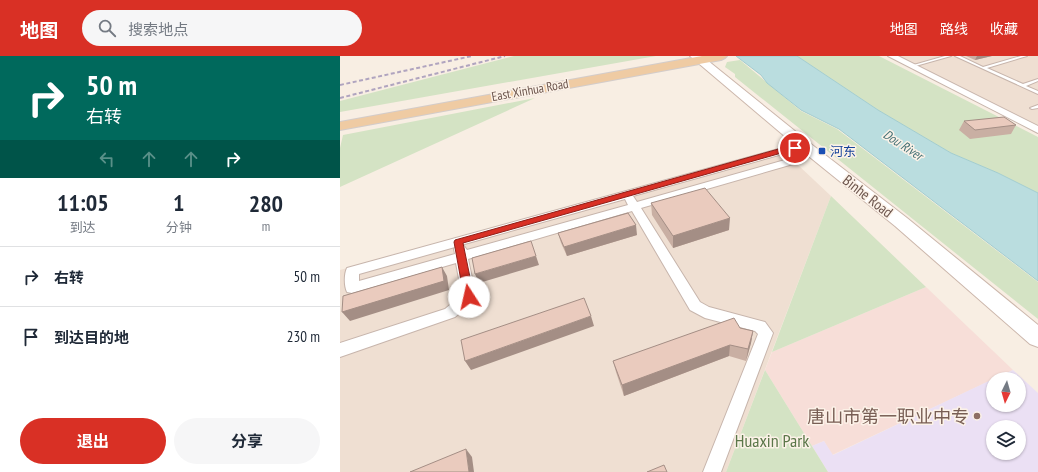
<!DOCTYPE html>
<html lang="zh">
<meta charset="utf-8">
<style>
body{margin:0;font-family:"PT Sans Narrow","Noto Sans SC",sans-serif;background:#f6f6f7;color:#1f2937;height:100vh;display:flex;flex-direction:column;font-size:15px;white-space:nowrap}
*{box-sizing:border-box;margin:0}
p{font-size:13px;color:#747a83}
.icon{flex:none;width:22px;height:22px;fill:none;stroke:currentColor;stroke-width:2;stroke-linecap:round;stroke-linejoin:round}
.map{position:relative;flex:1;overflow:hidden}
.side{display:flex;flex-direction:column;background:#fff;width:340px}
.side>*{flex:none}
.banner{background:#00695c;color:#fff;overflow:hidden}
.needle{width:26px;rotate:185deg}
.tools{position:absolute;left:646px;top:316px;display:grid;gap:8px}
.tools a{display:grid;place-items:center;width:40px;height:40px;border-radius:50%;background:#fff;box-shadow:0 1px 3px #0004;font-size:20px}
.pin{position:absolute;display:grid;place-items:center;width:34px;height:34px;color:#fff;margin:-17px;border:2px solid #fff;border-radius:50%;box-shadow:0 1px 4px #0007}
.me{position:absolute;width:44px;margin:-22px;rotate:350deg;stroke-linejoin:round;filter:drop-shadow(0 0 3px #0008)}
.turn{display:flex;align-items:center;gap:14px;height:84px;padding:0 20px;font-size:18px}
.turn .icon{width:52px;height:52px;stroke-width:2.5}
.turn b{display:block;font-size:28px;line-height:34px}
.lanes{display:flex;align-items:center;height:38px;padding:0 20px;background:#0003;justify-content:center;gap:20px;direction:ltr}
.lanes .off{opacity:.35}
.eta{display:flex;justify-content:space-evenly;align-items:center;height:68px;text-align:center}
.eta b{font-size:24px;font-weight:700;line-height:28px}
.action{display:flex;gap:8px;margin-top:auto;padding:8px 20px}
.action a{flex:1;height:46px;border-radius:24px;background:#d93025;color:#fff;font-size:16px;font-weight:700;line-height:46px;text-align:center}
.action a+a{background:#f6f6f7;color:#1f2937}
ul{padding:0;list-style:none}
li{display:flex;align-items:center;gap:12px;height:60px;padding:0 20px;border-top:1px solid #e0e1e3}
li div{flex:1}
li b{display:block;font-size:15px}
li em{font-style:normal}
header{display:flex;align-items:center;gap:24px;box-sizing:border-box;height:56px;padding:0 20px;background:#d93025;color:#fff}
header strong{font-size:19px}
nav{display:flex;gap:22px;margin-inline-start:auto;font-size:14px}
.search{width:280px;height:36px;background:#f6f6f7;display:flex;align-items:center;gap:10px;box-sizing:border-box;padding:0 14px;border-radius:22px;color:#747a83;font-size:15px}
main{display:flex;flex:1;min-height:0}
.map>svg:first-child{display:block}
.residential{fill:#efdfd2}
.commercial{fill:#f7ded8}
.education{fill:#ebe0f4;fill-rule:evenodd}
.green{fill:#d4e3c4}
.water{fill:#badddf;stroke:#a2cdcf}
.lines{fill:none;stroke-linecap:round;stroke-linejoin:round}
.lane-casing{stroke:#c7b5ac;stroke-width:2}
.street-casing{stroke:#c7b5ac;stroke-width:2}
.secondary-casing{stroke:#ccb7ac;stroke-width:2}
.primary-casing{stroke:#d3ccca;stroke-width:2}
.lane{fill:#fff;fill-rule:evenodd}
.street{fill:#fff;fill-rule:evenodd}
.secondary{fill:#fff;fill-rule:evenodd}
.primary{fill:#efcba3;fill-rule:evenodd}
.rail{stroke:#b0a4bf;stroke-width:2;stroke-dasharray:4 2.5;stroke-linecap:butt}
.wall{fill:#c9afa3}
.shaded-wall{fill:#a48e85}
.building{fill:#eacbbe;stroke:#a48e85}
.route{fill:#d93025;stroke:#8d1f18}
.transit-dot{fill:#1a4fb4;stroke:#fcf2e8;stroke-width:1.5}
.education-dot{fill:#8d6e63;stroke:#fcf2e8;stroke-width:1.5}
.labels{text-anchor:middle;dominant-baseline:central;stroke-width:3;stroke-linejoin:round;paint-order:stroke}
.far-street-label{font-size:13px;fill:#6c554d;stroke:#fcf2e8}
.far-water-label{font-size:13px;font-style:italic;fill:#477377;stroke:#fcf2e8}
.far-transit-label{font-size:13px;fill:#164399;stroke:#fcf2e8;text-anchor:start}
.street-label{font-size:15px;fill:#6c554d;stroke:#fcf2e8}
.near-education-label{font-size:18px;fill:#785e54;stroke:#fcf2e8;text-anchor:end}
.near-park-label{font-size:18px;fill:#5b7749;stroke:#fcf2e8}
</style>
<header>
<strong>地图</strong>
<div class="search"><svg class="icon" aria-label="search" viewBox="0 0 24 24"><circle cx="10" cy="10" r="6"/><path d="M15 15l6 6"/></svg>搜索地点</div>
<nav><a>地图</a><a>路线</a><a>收藏</a></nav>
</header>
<main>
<section class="side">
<div class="banner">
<div class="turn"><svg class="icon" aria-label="right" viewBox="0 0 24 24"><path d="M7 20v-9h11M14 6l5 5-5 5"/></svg><div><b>50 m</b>右转</div></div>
<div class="lanes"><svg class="icon off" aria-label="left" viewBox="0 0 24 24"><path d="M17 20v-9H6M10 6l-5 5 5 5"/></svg><svg class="icon off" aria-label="ahead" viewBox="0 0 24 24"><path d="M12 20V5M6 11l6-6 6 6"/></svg><svg class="icon off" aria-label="ahead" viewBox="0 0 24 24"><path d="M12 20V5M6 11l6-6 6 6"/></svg><svg class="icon" aria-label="right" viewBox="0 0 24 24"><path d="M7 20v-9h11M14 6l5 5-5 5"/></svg></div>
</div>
<div class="eta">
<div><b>11:05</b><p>到达</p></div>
<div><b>1</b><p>分钟</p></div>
<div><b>280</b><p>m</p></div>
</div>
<ul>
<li><svg class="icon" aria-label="right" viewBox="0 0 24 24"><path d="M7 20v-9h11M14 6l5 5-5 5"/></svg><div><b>右转</b></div><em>50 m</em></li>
<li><svg class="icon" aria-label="arrive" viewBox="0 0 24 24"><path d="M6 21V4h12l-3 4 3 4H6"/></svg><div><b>到达目的地</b></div><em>230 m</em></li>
</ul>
<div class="action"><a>退出</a><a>分享</a></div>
</section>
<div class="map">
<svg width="698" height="416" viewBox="0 0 698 416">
<rect width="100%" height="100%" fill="#f8eee3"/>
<path class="residential" d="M552,0H698V74Z
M441,93L491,140L386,416H0V214Z"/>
<path class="commercial" d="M586,231L673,314L492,399L484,385L472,390L425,314L432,296Z"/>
<path class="education" d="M673,314L698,337V416H488L472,390L484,385L493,399L653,323V349H679V323H654ZM653,371H679V397H653Z"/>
<path class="green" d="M174,0H316L0,56V45Z
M457,0H539L698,81V137L658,117L611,97L538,54Z
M400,4L461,55L497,73L698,226V263L395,21V18L385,11L387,6Z
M195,42L0,131V92L3,79Z
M491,140L586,231L432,296Z
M425,314L488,416H386Z"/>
<path class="water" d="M396,0H457L538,54L611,97L658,117L698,137V225L499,73L461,54L427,27L421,19Z"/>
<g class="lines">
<g class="lane-casing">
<path id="lane" d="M605,0H611L572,11L570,10Z
M615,0H620L643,11L681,0H687L647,12L683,28L698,23V25L686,30L698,35V38Z
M698,49V52L692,53L690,52Z"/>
</g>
<g class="street-casing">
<path id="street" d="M548,0H558L698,70V77Z
M466,88L471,91L460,106L301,152L360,246L369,251L425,266L433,277L381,416H363L418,278L415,275L365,262L350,254L292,155L128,203L136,241L134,245L115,261L0,301V287L105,253L122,239L116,207L12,237L7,236C4,230 4,218 7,212L442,92ZM458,95L452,102L297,146L293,140L446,97ZM285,143L288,149L127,194L124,190L121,189ZM115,191L114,193L115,198L19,225V218Z"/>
</g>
<g class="secondary-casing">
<path id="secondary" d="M350,0H362L471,88L567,162L698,269V291L690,288L555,170L461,94Z"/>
</g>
<g class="primary-casing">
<path id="primary" d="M362,0H387L385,2L381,4L0,74V66Z"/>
</g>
<use href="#lane" class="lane"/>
<use href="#street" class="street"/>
<use href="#secondary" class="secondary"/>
<use href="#primary" class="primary"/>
<path class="rail" d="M0,29L132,0
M0,42L165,0"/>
</g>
<path class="wall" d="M626,0H652L635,4Z
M624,65L676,69L671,78L630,83L619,74Z
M311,147L389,174L333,192L312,159Z
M218,177L297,179L227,200L221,187Z
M400,272L413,275L411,287L406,305L389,300L284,340L276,316L273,305Z"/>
<path class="shaded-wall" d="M637,0H652L635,4Z
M390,162L389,174L333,192V180Z
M296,169L297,179L227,200L224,191Z
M196,200L199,209L139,227L135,218Z
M102,211L107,220L109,234L10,265L2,256Z
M251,260L254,270L131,314L125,305Z
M413,275L411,287L406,305L408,293Z
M390,289L389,300L284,340L282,329Z
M126,393L132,401L134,416H129Z"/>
<path class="building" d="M664,61L676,69L635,74L624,65Z
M365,132L390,162L333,180L311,147Z
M288,157L296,169L224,191L218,177Z
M191,185L196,200L135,218L132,202Z
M102,211L104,225L2,256L3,240Z
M244,242L251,260L125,305L121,284Z
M394,262L400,272L413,275L408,293L390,289L282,329L273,305Z
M126,393L129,416H70Z
M324,409L327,416H307Z"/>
<path class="route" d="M455,90L459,92L458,94L445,96L123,187L134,241L132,244H125L124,241L114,186L115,184L442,92Z"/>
<rect class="transit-dot" x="478" y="91" width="8" height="8" rx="2"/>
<circle class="education-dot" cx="637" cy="360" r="4"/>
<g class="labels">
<g class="far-street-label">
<text transform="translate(190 34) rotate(-10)">East Xinhua Road</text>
</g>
<g class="far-water-label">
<text transform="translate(563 89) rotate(33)">Dou River</text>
</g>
<g class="far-transit-label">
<text x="490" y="95">河东</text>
</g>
<g class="street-label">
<text transform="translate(528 140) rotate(38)">Binhe Road</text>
</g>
<g class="near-education-label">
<text x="629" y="360">唐山市第一职业中专</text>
</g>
<g class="near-park-label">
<text x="432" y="384">Huaxin Park</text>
</g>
</g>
</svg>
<div class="tools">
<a><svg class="needle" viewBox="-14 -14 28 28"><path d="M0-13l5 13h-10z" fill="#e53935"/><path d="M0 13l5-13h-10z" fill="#747a83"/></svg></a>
<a><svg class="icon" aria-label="layers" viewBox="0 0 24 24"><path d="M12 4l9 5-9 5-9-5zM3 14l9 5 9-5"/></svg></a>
</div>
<div class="pin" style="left:455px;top:92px;background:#d93025"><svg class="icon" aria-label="arrive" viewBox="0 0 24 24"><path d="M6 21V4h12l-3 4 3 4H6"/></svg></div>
<svg class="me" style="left:129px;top:241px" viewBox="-20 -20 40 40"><circle r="19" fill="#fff"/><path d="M0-13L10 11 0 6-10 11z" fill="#d93025"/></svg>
</div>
</main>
